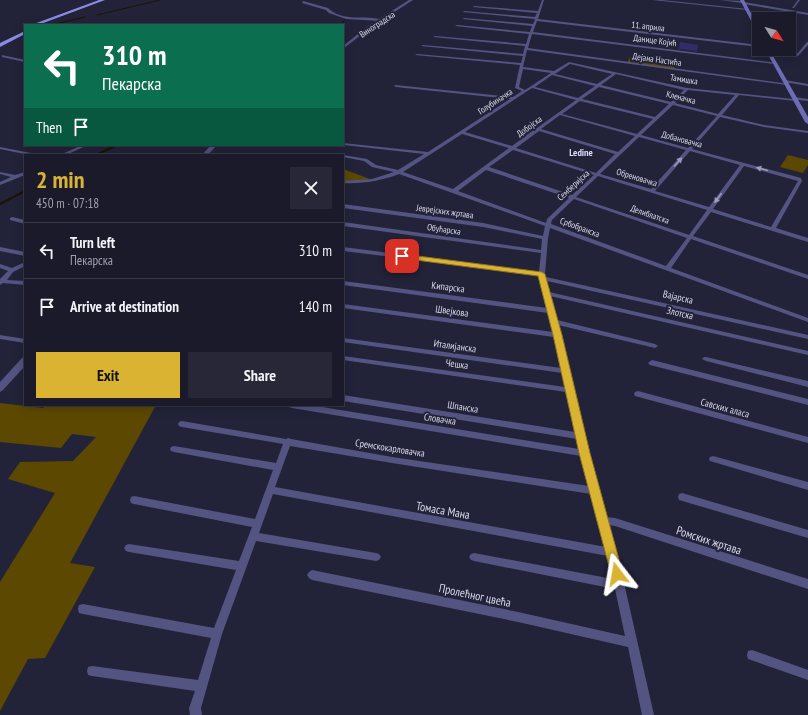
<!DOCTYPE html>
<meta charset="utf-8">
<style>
body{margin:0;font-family:"PT Sans Narrow",sans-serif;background:#272737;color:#f1f3f6;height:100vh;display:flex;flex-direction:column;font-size:15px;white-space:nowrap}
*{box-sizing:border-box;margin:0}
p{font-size:13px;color:#9fa1a9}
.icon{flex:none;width:22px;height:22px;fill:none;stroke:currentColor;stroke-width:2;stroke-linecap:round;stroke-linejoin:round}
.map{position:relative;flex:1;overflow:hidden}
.sheet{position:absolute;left:24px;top:154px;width:320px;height:252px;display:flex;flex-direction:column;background:#1a1a2b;border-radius:0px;box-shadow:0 2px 10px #0003,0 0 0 1px #383847}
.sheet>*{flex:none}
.top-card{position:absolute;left:24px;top:24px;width:320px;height:122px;border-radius:0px;box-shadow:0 2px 10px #0003,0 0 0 1px #383847;background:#0b6e4f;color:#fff;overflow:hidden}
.needle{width:26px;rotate:127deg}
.tools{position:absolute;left:752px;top:12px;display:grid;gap:8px}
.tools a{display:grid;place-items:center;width:44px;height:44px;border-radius:0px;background:#1a1a2b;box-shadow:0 2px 10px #0003,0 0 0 1px #383847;font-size:20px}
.pin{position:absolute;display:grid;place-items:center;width:34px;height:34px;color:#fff;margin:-17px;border-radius:8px;box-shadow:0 2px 6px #0006}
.me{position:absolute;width:44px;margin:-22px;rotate:346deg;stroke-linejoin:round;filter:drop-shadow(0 0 3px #0008)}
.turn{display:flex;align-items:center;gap:14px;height:84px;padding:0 12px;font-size:18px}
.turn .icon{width:52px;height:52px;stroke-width:2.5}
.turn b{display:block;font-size:28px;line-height:34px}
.then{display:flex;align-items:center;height:38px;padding:0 12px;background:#0003;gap:8px;font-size:15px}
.round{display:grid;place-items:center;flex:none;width:42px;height:42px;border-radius:0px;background:#272737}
.headline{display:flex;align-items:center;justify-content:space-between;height:68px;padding:0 12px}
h1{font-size:24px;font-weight:700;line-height:30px;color:#dab333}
.cta{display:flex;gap:8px;margin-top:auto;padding:8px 12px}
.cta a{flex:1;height:46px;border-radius:0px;background:#dab333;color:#111;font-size:16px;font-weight:700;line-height:46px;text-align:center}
.cta a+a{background:#272737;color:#f1f3f6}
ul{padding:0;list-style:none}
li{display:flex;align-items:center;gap:12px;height:56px;padding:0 12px;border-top:1px solid #383847}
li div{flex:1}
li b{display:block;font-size:15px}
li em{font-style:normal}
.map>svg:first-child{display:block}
.green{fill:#5c4800}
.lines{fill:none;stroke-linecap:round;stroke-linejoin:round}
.stream-far1{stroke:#1c1400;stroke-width:1}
.stream{stroke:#1c1400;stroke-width:2}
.building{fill:#312d69}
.minor{fill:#535481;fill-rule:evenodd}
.tertiary{fill:#535481;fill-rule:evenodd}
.secondary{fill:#6d6db5;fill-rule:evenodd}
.trunk{fill:#8b8ae6;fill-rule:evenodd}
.oneway{fill:#9c9dba}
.route{fill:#dab333;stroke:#8e7421}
.labels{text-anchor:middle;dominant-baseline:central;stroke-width:4;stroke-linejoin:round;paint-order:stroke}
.far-street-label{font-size:9px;fill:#d7d9e8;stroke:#222339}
.far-quarter-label{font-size:10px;font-weight:bold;fill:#dcdefc;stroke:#222339}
.street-label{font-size:10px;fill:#d7d9e8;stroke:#222339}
.near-street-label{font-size:12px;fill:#d7d9e8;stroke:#222339}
</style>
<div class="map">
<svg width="808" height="715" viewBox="0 0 808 715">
<rect width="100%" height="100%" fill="#222339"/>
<path class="green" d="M630,57L676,63L674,69L627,63Z
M788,155L808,160V165L803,173L780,167Z
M343,169L370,179L357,181H343Z
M0,403L43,408L45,405H156L70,563L95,567L45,658L28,659L0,711V582L55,493L8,479L20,462L73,461L96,437L72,434L61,448L0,442Z"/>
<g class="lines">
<path class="stream-far1" d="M97,15L160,0
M51,25L85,17
M340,25L345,20"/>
<path class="stream" d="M96,155L117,145
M0,204L25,191"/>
</g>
<path class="building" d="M680,42L698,45L697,51L679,49Z"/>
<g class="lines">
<path class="minor" d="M542,0H544L538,19L759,45V47L537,21L533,32L777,63L775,64L532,34L528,48L789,84L787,85L527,50L523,67L554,71L569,62L687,88L793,99L795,97L808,99V101L798,100L796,101L739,95L722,115L764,125L808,131V133L764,127L720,117L692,149L801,178L802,181L776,228L808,238V242L711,212L693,236L808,275V279L691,239L671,268L808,318V322L550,228L548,238L545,274L546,277L808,335V339L547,281L549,292L808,351V355L550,296L557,320L655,344L658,346L655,348L558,325L588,453L606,517L615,518L808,579V589L615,526L609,525L617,552L654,715H642L628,647L518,622L312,580L309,578L307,575L309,572L312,570L518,612L625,636L615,589L474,561L471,560L469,557L471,554L474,553L613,579L608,556L273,494L259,533L376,553L379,554L381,557L379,560L376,561L256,541L222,634L201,708L202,715H190L189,708L195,691L92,676L88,675L87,671L88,667L92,666L198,680L211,638L83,614L79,613L78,609L79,605L83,604L214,628L236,570L129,552L126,551L124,548L126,545L129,544L239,561L252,527L134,504L131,503L130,500L131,497L134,496L255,519L273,470L174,452L171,451L170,449L171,447L174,446L276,463L283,444L182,427L179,426L178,424L179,422L182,421L286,439L288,438L291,439L392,457L589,486L581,456L292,408L289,407L288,405H310L579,449L577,439L343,401V395L575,432L566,392L343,360V356L565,387L562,373L343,342V338L561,368L554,337L343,308V304L553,332L548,313L343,285V281L547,308L539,275L343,251V247L539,272L541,253L343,226V222L541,250L542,239L483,227L343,208V204L483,223L543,236L545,226L399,174C381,181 362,184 343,183V181L372,179L394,172L372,167L364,161L343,157V155H341H343L367,159L376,165L398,170L424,154L344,145H343V143L428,152L510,99L396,87L394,86L395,85L513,97L522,91L515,88L520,65L415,55L417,54L521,63L523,56L421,46L423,45L523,54L525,46L433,37L435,36L526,44L529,34L455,26L457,25L530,32L532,26L463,19L464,18L533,24L535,19L463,12L464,11L535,17L537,13L473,7L474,6L538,11ZM570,64L612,74L597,84L555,74ZM523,69L551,73L525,90L519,87ZM616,74L684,90L671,102L601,85ZM552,75L595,86L578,98L535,87ZM599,87L669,104L655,117L582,99ZM532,88L576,100L537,128H535V129L512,146L465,132ZM688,90L735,95L718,114L675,103ZM580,101L653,119L637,134L562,114ZM673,105L717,116L688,148L641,135ZM560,115L635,136L618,152L541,129ZM539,131L615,154L596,173L516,148ZM462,134L509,148L453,189L403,172ZM639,137L686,150L651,189L600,174ZM513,150L594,175L572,195L489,167ZM690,151L740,165L709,207L655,191ZM744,166L798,181L771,227L713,209ZM486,170L569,198L547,219L546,223L458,191ZM598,176L707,210L689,235L576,197ZM574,199L687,238L666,266L551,224L552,220ZM290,446L392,463L591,494L606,547L275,487Z
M652,0H662L748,9L747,10Z
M720,0L743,1L744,2L808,13V15L743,4L742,3Z
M798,0H800L794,8H792Z
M303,1L328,8C343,23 366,14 382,20L381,21L346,19L329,13L326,10L302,3Z
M807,42H808V45L798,56L766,51L768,50L797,54Z
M2,55L25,60V62L2,57Z
M785,80L808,84V86L784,82L783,81Z
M82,145H88L66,155H60Z
M0,147L36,154L38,155H29L0,149Z
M0,172L15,175L25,172V175L0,185V182L11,177L0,174Z
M12,217L25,220V224L10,220V218Z
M0,247L25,252V256L0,251Z
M25,262V266L13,272L7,280L25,281V285L3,283L0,285V279L8,271L0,268V264L12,268Z
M0,335L25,339V343L0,339Z
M704,357H706L808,381V387L706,361L702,359Z
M652,360L808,399V405L650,365L648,363Z
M638,391L808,437V443L635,396L634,394L635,392Z
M713,456L808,482V490L710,461L709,459L710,457Z
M682,493L808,530V538L679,500L678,497L679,494Z
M752,650L808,670V680L748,659L747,655L748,651Z"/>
<path class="tertiary" d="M409,0H413L370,28L343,49V46L368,26Z
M211,145H217L208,155H202Z
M25,357V366L3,390L0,392V382L22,358Z"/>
<path class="secondary" d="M740,0H744L759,28V33L757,32Z
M765,49H769L808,117V124L805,122Z"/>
<path class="trunk" d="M99,0H105L38,25H31Z
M25,31V34L0,47V43Z"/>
</g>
<defs><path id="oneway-solid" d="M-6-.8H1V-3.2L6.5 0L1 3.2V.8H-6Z"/></defs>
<g class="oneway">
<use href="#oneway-solid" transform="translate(678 162) rotate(-48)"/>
<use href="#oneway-solid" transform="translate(762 169) rotate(-165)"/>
<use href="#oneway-solid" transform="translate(718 198) rotate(126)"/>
</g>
<path class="route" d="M402,254L542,272L545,274L562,335L590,453L623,574L621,578L617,580L612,578L611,574L579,453L553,335L538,276L400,258L399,256Z"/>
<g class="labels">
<g class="far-street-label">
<text transform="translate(377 24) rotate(-33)">Виноградска</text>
<text transform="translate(648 26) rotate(7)">11. априла</text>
<text transform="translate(655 40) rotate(7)">Данице Којић</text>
<text transform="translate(657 59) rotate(8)">Дејана Настића</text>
<text transform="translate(684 79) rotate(9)">Тамишка</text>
<text transform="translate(681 97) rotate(14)">Кленачка</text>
<text transform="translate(495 101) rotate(-33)">Голубиначка</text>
<text transform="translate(529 126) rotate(-36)">Добојска</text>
<text transform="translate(682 139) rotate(15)">Добановачка</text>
<text transform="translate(637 177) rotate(17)">Обреновачка</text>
<text transform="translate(573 185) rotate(-43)">Семберијска</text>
<text transform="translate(445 211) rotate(8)">Јеврејских жртава</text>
<text transform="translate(650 214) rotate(19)">Делиблатска</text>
<text transform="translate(580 227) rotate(20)">Србобранска</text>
<text transform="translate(444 229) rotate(8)">Обућарска</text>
</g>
<g class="far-quarter-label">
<text x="581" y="152">Ledine</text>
</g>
<g class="street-label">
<text transform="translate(448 287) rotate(7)">Кипарска</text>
<text transform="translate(678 297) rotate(13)">Вајарска</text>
<text transform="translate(452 311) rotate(8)">Швејкова</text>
<text transform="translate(680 313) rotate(13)">Злотска</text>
<text transform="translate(455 346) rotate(8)">Италијанска</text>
<text transform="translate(457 364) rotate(8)">Чешка</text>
<text transform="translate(463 407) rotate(9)">Шпанска</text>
<text transform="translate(725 408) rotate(15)">Савских аласа</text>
<text transform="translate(440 419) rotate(9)">Словачка</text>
<text transform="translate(390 448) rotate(9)">Сремскокарловачка</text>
</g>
<g class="near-street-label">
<text transform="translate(443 510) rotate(10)">Томаса Мана</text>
<text transform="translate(709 540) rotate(18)">Ромских жртава</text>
<text transform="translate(475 595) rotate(12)">Пролећног цвећа</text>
</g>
</g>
</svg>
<div class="tools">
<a><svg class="needle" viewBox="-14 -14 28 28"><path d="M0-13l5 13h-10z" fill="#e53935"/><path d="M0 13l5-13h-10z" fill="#9fa1a9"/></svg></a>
</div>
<div class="pin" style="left:402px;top:256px;background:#d93025"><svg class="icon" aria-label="arrive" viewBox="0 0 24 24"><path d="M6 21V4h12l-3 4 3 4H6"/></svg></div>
<svg class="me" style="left:617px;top:574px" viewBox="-20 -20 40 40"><path d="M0-17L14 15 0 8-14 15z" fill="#dab333" stroke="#fff" stroke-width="4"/></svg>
<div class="top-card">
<div class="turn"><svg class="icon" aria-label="left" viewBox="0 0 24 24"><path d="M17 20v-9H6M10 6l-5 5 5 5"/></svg><div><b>310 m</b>Пекарска</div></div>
<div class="then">Then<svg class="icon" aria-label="arrive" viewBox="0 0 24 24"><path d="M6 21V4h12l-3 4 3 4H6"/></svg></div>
</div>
<section class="sheet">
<div class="headline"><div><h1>2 min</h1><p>450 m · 07:18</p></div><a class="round"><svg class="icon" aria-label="close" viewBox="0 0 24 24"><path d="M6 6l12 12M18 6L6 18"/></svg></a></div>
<ul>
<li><svg class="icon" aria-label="left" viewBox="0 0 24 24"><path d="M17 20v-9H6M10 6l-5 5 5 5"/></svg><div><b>Turn left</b><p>Пекарска</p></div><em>310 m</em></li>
<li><svg class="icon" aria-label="arrive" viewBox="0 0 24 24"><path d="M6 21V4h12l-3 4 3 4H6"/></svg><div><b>Arrive at destination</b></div><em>140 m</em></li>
</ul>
<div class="cta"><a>Exit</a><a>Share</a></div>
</section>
</div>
